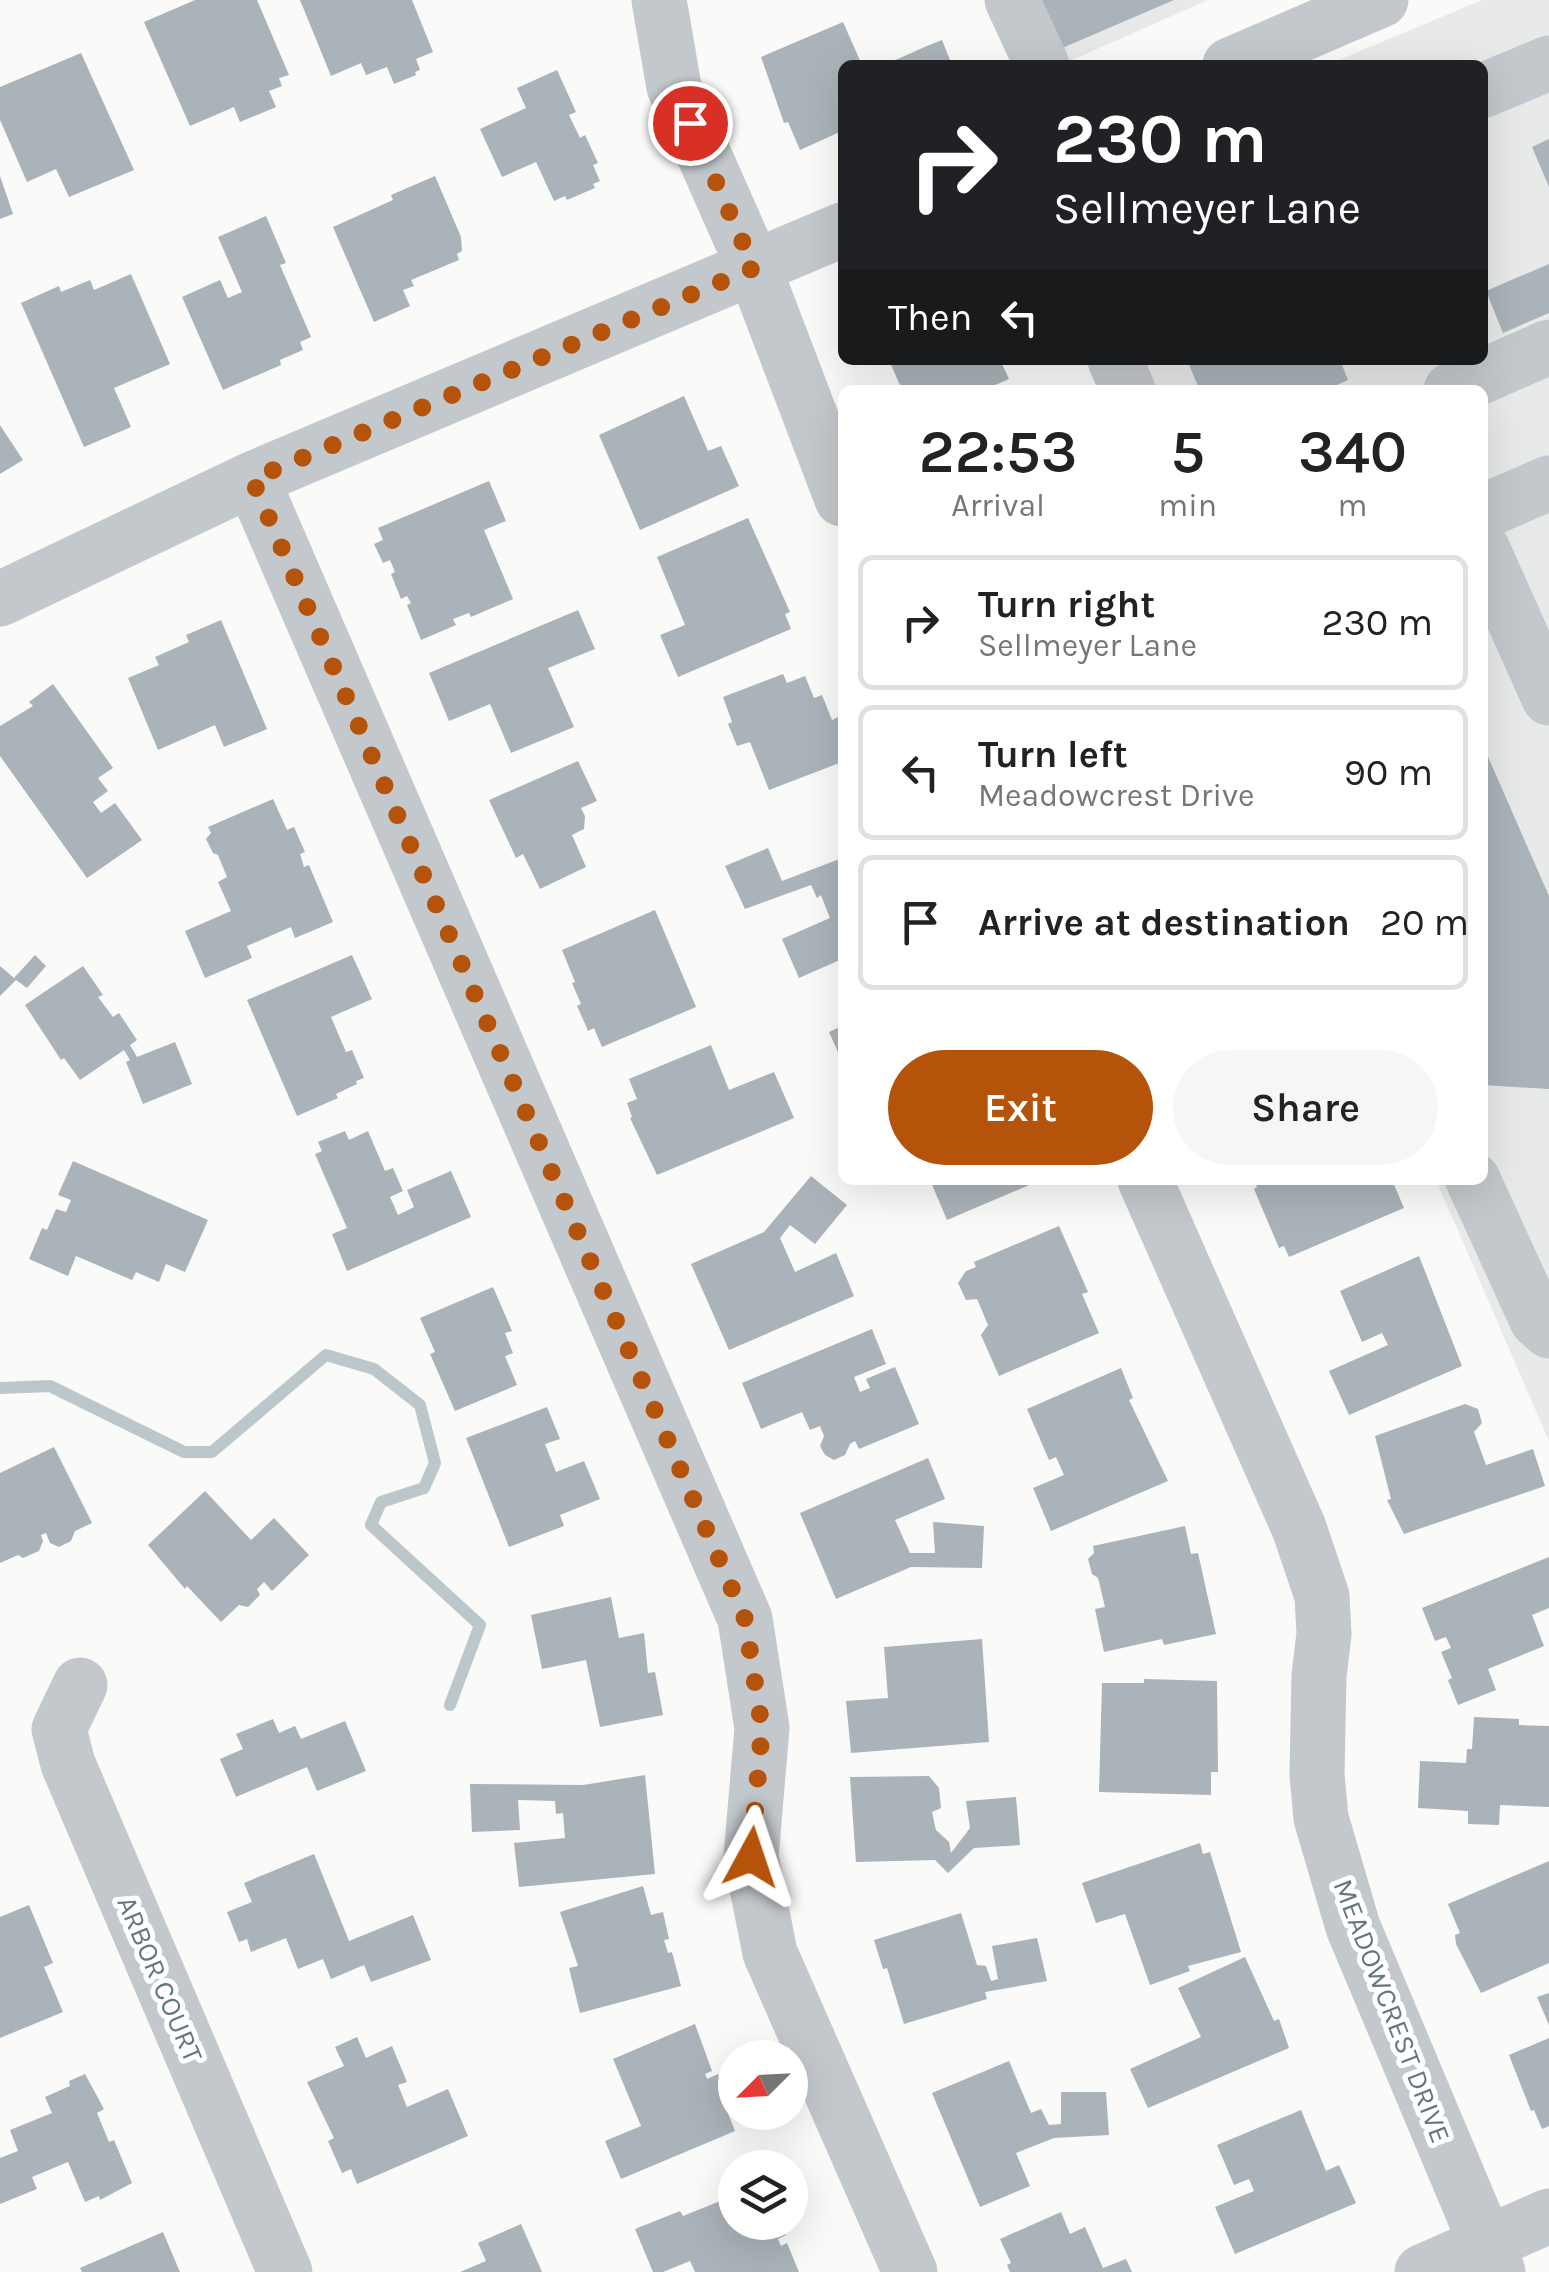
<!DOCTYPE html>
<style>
body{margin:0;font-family:Karla,sans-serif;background:#f6f6f6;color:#222;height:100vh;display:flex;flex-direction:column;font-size:38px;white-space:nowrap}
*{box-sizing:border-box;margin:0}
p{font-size:32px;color:#767676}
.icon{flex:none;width:55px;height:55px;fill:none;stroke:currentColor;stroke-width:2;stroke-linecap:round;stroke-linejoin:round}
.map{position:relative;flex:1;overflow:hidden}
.details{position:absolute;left:838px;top:385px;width:650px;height:800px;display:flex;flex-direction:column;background:#fff;border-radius:15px;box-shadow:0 10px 40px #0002}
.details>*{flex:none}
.banner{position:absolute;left:838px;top:60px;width:650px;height:305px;border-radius:15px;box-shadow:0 10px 40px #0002;background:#202124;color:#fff;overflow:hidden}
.needle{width:65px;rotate:246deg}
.fabs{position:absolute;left:718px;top:2040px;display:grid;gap:20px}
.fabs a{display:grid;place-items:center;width:90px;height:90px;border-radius:50%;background:#fff;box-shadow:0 10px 40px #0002;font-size:50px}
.pin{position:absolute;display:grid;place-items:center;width:85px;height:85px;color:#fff;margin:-42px;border:5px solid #fff;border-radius:50%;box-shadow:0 2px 10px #0007}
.me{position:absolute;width:110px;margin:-55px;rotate:5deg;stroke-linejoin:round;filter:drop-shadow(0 0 8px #0008)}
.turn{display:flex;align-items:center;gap:35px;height:210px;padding:0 50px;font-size:45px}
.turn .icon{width:130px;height:130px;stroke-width:2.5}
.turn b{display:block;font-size:70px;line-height:85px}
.then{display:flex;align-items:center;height:95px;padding:0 50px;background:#0003;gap:20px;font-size:38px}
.eta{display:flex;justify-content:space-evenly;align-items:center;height:170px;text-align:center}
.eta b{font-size:60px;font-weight:600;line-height:70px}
.primary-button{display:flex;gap:20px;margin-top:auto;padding:20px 50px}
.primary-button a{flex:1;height:115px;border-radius:60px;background:#b45309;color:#fff;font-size:40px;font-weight:600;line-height:115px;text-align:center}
.primary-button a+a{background:#f6f6f6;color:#222}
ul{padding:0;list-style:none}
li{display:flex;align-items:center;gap:30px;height:135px;margin:0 20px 15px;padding:0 30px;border:5px solid #e0e0e0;border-radius:15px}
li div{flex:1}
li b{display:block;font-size:38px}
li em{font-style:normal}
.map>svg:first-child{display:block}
.built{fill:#e8e9e9}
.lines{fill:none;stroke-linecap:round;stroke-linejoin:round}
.stream{stroke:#bbc7cb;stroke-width:12}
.building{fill:#aab3b9}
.minor{stroke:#c3c8cc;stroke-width:55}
.route{stroke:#b45309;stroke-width:18;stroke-dasharray:0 32.4}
.labels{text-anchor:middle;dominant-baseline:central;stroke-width:10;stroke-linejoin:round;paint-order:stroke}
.street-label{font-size:28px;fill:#657683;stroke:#fff}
</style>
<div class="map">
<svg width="1549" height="2272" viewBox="0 0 1549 2272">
<rect width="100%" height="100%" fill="#fafaf8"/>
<path class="built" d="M991,0H1208L1061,65Z
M1482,0H1549V1441L1436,1180H1482V390H1105L1093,360H1482V65H1327Z"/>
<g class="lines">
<path class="stream" d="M0,1388L50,1386L184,1452H212L326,1355L374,1369L420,1405L435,1463L424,1488L381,1502L371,1525L480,1625L450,1705"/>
</g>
<path class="building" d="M195,0H257L289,75L279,78L282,86L269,91L276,107L240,122L234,107L190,126L144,22Z
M300,0H412L433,52L416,59L420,70L415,72L416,75L394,84L387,67L366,75L361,63L331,76Z
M1039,0H1174L1060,49Z
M843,22L862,65H842V131L800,150L788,122L784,123L761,57Z
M942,40L952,65H884L927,46Z
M81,53L134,170L69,197L56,169L27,182L0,120V87Z
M557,70L576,112L569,115L580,138L585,135L598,163L593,165L600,181L593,184L595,188L567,200L565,196L554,201L536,162L502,177L480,129L526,108L517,88Z
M1549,139V187L1532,147Z
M0,176L13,214L0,219Z
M435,176L461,237L462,251L457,254L459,260L411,280L414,286L403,290L410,306L374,322L333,227L393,200L391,195Z
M266,216L286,263L280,265L311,337L300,342L303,350L280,360L281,365L223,390L182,297L220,280L228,298L242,292L218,237Z
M1549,264V313L1503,333L1486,291Z
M131,274L170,364L114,388L131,427L84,447L21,303L59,286L61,292L90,280L94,290Z
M889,360H1000L1009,379L984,390H902Z
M1187,360H1340L1348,380L1326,390H1189L1198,386Z
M684,396L708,451L721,446L739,486L640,530L599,435Z
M0,425L23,460L0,474Z
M489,481L506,521L484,530L513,599L471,617L469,613L453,619L456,625L421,640L407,605L411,603L407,596L401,599L391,574L395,572L390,560L383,563L374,544L383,540L378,528Z
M748,518L790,612L785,614L791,629L678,677L660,635L685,625L657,557Z
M578,610L595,649L548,668L574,727L511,753L490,704L449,721L429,673Z
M221,620L267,729L224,747L215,725L158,750L128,678L159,665L155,657L189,642L186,635Z
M783,674L787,683L805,676L814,698L822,695L832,720L840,716L842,762L769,790L750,742L737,746L728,724L732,722L723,697Z
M53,684L113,768L98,778L108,791L93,802L101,813L115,803L142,840L87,878L0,756V726L33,706L29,702Z
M1482,743L1549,896V1089L1482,1085Z
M578,761L597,801L581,808L585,816L584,829L572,835L586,867L540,889L523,854L516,858L489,800Z
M273,799L287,830L294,827L305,852L300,854L304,867L309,865L333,922L295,938L291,927L247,946L252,958L205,978L185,931L231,911L218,882L227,877L218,855L213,853L206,839L211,833L208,827Z
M768,848L782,881L842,858V959L799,978L782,939L830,918L821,895L817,898L811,885L745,909L725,866Z
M655,910L696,1007L602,1047L594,1028L588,1031L586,1026L577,1006L581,1004L572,983L575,982L562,950Z
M35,955L46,966L27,988L16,980L0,996V966L14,978Z
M352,955L372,999L331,1017L346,1052L352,1050L364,1078L356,1081L357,1084L336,1094L338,1098L297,1116L247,1000Z
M83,966L103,995L98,997L113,1017L119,1013L137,1040L130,1045L137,1057L175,1042L192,1084L143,1104L126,1062L130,1060L124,1050L80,1080L64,1058L61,1060L25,1005Z
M842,1026V1061L829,1032Z
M711,1045L729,1090L774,1072L794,1118L657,1175L630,1118L632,1117L627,1103L637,1099L629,1079Z
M345,1131L349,1140L368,1131L385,1171L393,1168L403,1191L390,1197L398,1215L414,1207L407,1190L451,1171L471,1217L347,1271L332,1234L347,1228L315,1154L322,1151L318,1142Z
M73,1161L208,1220L185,1272L166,1264L159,1282L136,1272L132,1280L76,1256L68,1276L29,1259L42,1228L47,1230L56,1209L66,1212L71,1200L58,1195Z
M811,1176L847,1205L815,1244L790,1225L780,1238L795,1272L836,1253L854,1296L729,1350L691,1264L764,1232Z
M930,1180H1041L947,1220Z
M1254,1180H1392L1404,1208L1289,1257L1284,1246L1279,1248L1254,1189L1257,1187Z
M1059,1226L1088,1292L1082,1294L1099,1333L999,1376L981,1335L988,1325L977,1299L966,1300L958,1283L966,1271L976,1267L974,1262Z
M1419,1256L1462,1366L1349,1415L1329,1371L1388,1345L1382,1333L1362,1342L1340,1291Z
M493,1287L512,1331L505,1333L513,1353L505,1356L517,1385L455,1411L430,1354L435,1352L420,1318Z
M872,1329L886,1364L854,1377L860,1392L870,1388L866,1379L895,1367L919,1424L859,1449L855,1441L850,1444L845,1455L834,1460L825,1455L820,1446L824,1436L820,1426L810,1430L802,1412L761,1429L742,1383Z
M1121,1368L1133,1398L1129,1400L1168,1481L1051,1531L1033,1488L1064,1475L1056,1457L1049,1460L1027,1409Z
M1465,1404L1478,1409L1482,1423L1474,1432L1486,1465L1533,1449L1545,1486L1404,1534L1387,1500L1391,1499L1375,1436Z
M547,1407L560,1439L545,1444L556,1472L584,1461L600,1499L560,1515L564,1526L509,1547L466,1438Z
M54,1447L92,1523L75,1531L71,1541L59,1547L50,1543L46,1533L41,1535L43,1541L39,1551L23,1558L18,1555L0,1563V1473Z
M928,1458L945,1499L895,1520L910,1553H935L933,1522L984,1526L982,1568L911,1567L836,1599L800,1513Z
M205,1491L251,1540L274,1518L309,1555L272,1591L264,1582L257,1589L260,1595L248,1607L239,1605L221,1622L187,1586L185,1589L148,1545Z
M1185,1526L1191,1554L1198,1553L1216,1634L1164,1645L1162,1639L1104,1652L1095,1609L1105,1607L1098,1578L1092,1574L1088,1559L1094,1553L1093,1546Z
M1549,1557V1608L1532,1615L1544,1646L1488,1669L1496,1690L1458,1705L1448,1680L1452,1678L1441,1652L1451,1648L1446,1637L1435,1641L1422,1608Z
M611,1597L619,1638L644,1633L648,1673L655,1672L663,1715L600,1727L586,1660L542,1669L531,1615Z
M982,1639L989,1742L851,1753L846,1701L888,1698L884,1647Z
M1144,1679L1217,1681L1218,1772H1211V1795L1099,1792L1102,1683H1144Z
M1474,1717L1519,1719V1725L1549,1726V1807L1500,1805L1499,1825L1468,1824V1811L1418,1808L1420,1761L1466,1763L1467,1749H1472Z
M273,1719L279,1733L295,1726L301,1739L345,1721L366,1771L317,1791L307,1767L236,1797L220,1759L243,1749L236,1734Z
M645,1775L655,1874L519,1887L514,1843L565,1838L563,1813L556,1814L555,1801L518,1800L520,1830L472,1832L470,1784L583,1785Z
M929,1776L939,1788L941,1808L932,1812L936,1830L949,1842L951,1853L970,1828L966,1801L1016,1797L1020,1845L974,1848L948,1873L935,1860L856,1862L850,1777Z
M1200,1843L1203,1854L1210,1852L1241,1952L1188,1966L1190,1971L1150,1985L1125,1914L1096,1923L1082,1883Z
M314,1854L349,1941L413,1915L431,1960L371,1982L364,1965L331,1979L323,1959L298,1969L286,1938L251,1952L247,1939L239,1942L227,1912L252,1902L244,1883Z
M1549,1861V1963L1481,1993L1456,1944L1455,1935L1460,1933L1448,1904Z
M643,1886L651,1915L663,1912L669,1939L664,1940L668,1953L672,1952L681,1986L580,2013L569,1968L578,1966L560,1912Z
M29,1905L53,1963L44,1967L63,2012L0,2038V1917Z
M961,1913L977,1965L986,1966L991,1981L998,1979L992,1946L1037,1938L1047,1981L985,1992L987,1999L904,2024L887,1968L883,1969L874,1940Z
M1245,1957L1274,2021L1279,2019L1289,2048L1148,2108L1130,2069L1201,2037L1178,1988Z
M1549,1993V2025L1537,1997Z
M695,2024L712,2071L705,2074L707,2079L718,2074L730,2101L724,2103L735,2131L621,2179L605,2141L641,2126L613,2059Z
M357,2037L366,2058L392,2046L407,2082L398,2085L407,2107L448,2089L468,2136L357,2184L351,2169L342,2173L328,2141L334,2138L307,2082L344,2066L335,2047Z
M1549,2038V2126L1542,2129L1534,2110L1531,2111L1509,2055Z
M1009,2061L1031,2113L1041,2109L1049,2125L1061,2124V2092H1106L1109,2135L1054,2138L1016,2153L1030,2186L980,2207L932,2093Z
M85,2074L104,2109L97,2113L109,2142L114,2140L132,2183L100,2200L99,2196L85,2202L68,2162L32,2177L37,2189L0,2204V2158L18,2151L10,2130L52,2113L45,2097L70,2086L69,2081Z
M1301,2110L1326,2171L1339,2165L1356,2203L1235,2254L1215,2207L1254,2191L1249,2179L1234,2185L1217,2145Z
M735,2195V2222H781L786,2235L778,2239L781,2246L787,2243L799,2272H695L690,2261L663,2272H653L635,2229L680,2211L683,2216Z
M1061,2212L1070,2234L1085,2227L1103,2268L1126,2259L1132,2272H1010L1007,2265L1011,2263L1000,2239Z
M521,2224L542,2272H460L486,2261L478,2243Z
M163,2232L180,2272H82L80,2268Z"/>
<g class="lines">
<path class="minor" d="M659,0L674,87L754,268L842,499
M1012,0L1042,65
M1230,65L1381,0
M1482,91L1549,63
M1115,360L1128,390
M1451,390L1549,347
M252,479L745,1619L762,1728L751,1857L770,1953L910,2272
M1482,512L1549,483
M1482,548L1549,698
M0,599L252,479L842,230
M1145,1180L1299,1528L1322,1596L1324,1634L1319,1676L1317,1774L1321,1818L1353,1927L1498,2272
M1473,1180L1537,1320L1549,1331
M80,1685L59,1729L68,1764L285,2272
M1422,2272L1549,2216"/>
</g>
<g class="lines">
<path class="route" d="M690,123L754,268L252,479L745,1619L762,1728L751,1857"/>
</g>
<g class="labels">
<g class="street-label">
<text transform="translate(160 1979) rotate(67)">ARBOR COURT</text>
<text transform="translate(1392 2011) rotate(69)">MEADOWCREST DRIVE</text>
</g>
</g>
</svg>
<div class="fabs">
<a><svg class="needle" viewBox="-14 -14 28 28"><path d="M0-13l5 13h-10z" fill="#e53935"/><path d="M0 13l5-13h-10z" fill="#767676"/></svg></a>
<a><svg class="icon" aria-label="layers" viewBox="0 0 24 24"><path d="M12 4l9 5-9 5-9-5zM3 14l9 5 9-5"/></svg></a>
</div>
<div class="pin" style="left:690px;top:123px;background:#d93025"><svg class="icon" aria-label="arrive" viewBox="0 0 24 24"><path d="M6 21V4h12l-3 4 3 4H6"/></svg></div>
<svg class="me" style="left:751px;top:1857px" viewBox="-20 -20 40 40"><path d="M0-17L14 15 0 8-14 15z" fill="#b45309" stroke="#fff" stroke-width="4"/></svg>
<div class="banner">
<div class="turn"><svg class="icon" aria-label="right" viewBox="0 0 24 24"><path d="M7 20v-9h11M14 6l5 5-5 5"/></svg><div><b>230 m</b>Sellmeyer Lane</div></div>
<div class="then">Then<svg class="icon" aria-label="left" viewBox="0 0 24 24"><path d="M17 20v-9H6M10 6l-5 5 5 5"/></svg></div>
</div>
<section class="details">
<div class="eta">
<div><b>22:53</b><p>Arrival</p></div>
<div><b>5</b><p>min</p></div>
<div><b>340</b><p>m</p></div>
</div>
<ul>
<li><svg class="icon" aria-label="right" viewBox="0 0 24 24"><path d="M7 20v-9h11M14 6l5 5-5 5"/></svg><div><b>Turn right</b><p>Sellmeyer Lane</p></div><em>230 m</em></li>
<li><svg class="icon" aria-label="left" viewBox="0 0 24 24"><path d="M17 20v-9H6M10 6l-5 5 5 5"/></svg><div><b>Turn left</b><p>Meadowcrest Drive</p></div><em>90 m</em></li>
<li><svg class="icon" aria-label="arrive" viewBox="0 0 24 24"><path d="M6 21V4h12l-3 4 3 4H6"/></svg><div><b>Arrive at destination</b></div><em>20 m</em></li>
</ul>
<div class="primary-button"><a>Exit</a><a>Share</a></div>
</section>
</div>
